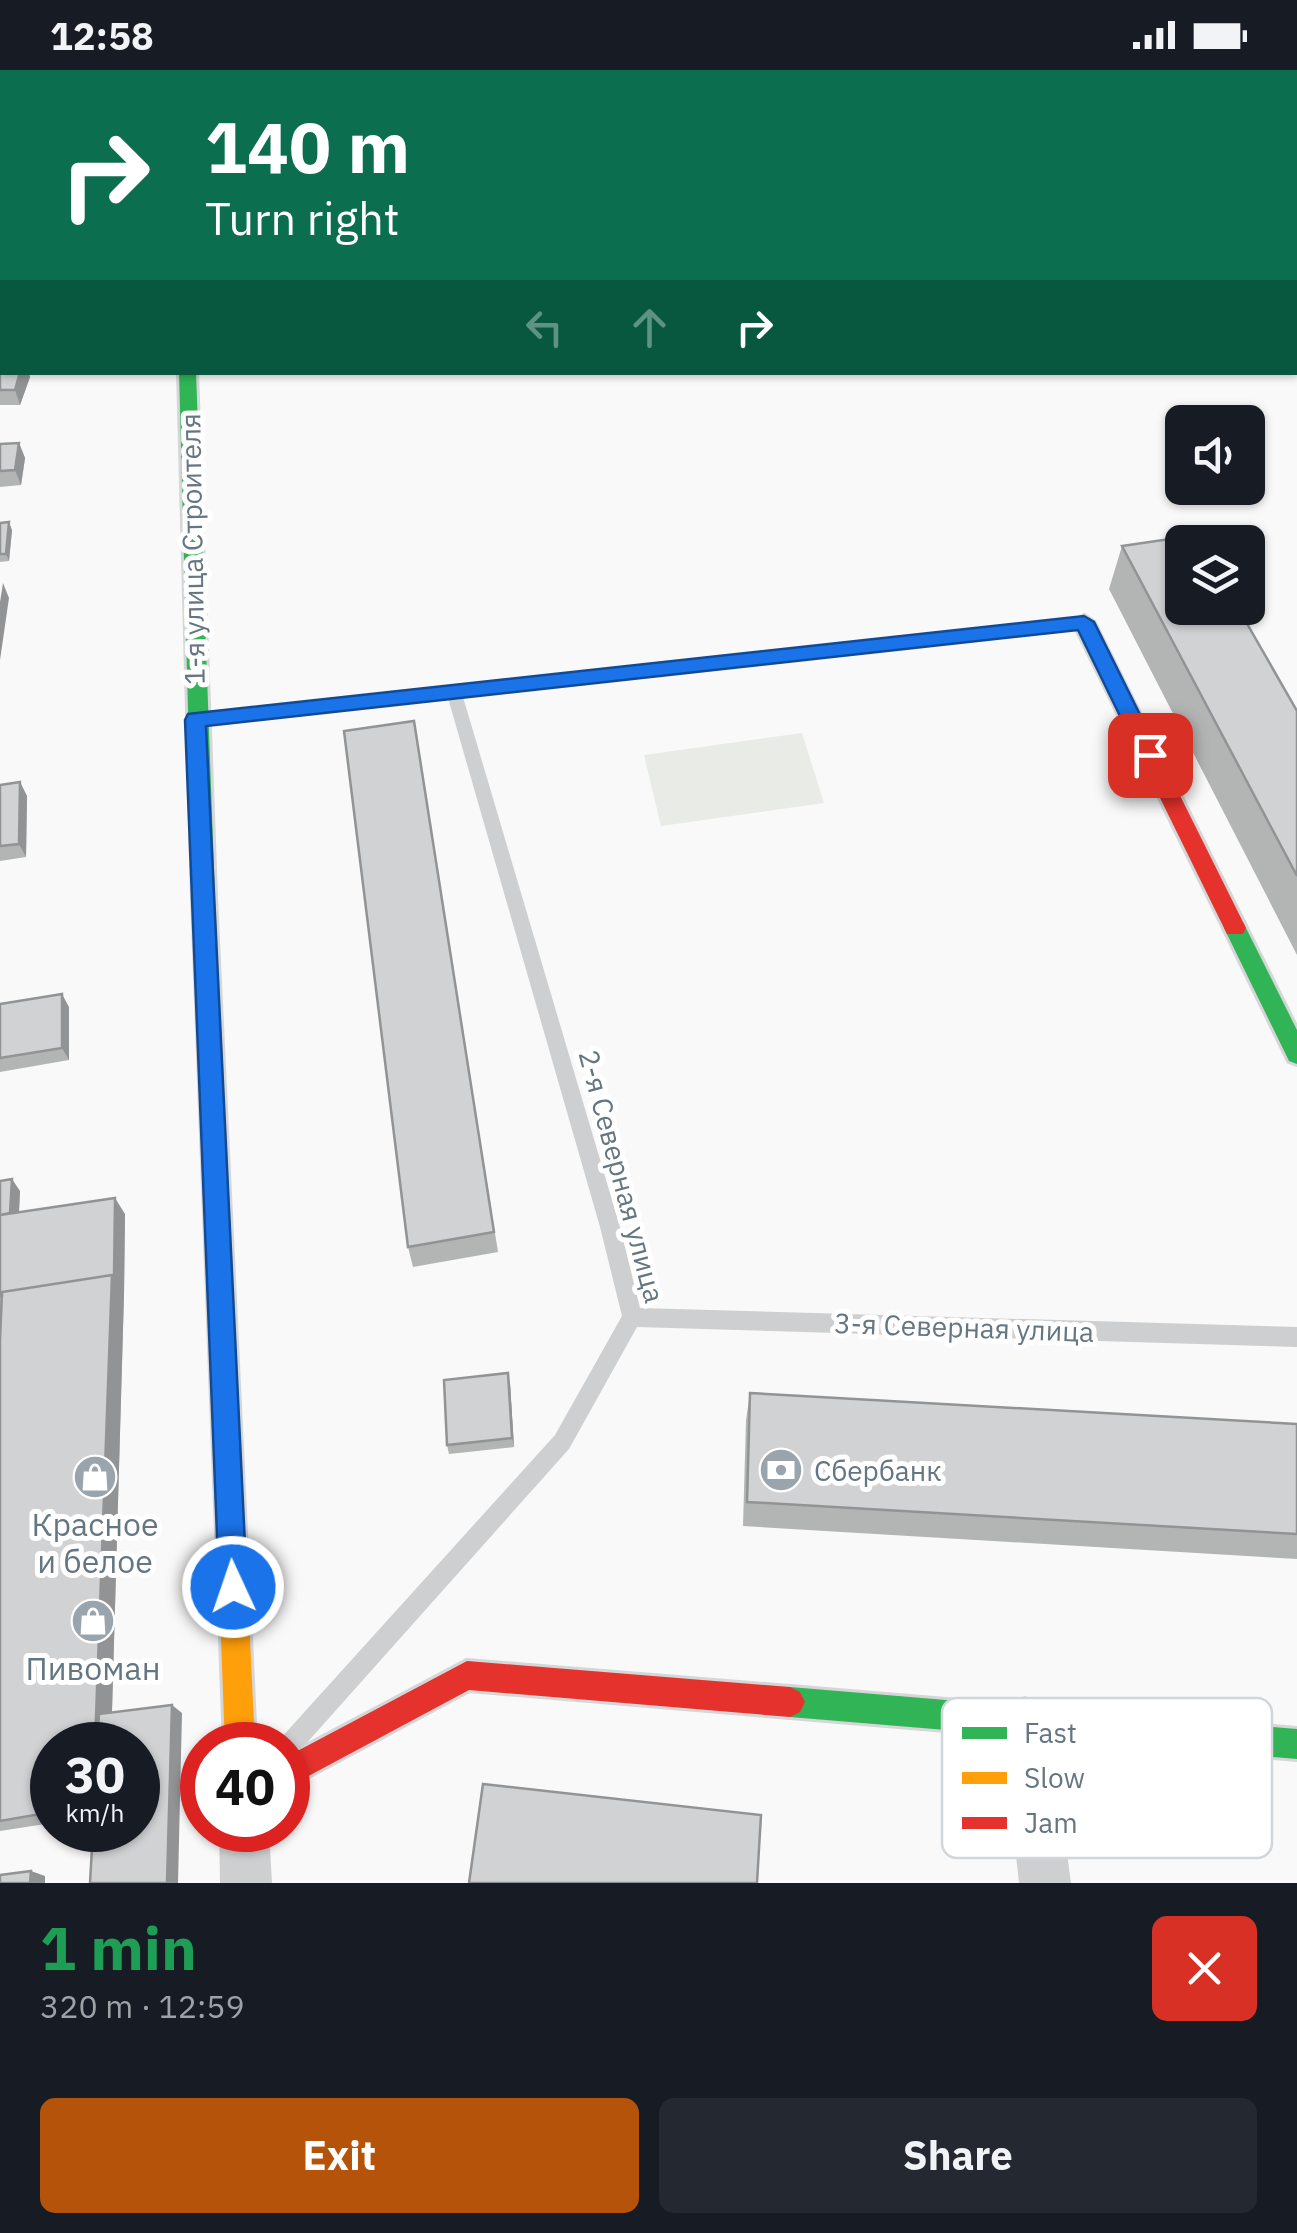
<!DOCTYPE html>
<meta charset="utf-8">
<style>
body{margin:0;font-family:"IBM Plex Sans",sans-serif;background:#242831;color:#f1f3f6;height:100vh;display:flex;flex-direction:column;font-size:38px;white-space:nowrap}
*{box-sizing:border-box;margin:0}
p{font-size:32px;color:#9ea1a6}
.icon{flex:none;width:55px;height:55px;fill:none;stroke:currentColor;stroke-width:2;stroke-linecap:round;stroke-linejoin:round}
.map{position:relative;height:1813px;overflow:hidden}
.side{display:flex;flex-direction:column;background:#171b24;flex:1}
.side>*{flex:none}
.guide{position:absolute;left:0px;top:0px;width:1298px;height:305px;box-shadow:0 2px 8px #0004;background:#0b6e4f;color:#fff;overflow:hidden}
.fabs{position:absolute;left:1165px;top:335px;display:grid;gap:20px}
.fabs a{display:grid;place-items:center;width:100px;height:100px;border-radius:15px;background:#171b24;box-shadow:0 2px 8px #0004;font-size:50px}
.speed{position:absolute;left:30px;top:1652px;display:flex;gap:20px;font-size:50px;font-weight:700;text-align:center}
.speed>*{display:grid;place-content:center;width:130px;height:130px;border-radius:50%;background:#171b24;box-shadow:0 2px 8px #0004;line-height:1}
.speed small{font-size:25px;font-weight:400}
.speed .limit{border:15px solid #d22;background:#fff;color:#111}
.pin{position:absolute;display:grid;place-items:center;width:85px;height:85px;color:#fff;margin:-42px;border-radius:20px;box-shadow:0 5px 15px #0006}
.me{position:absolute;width:110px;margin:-55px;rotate:357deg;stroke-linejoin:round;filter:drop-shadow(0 0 8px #0008)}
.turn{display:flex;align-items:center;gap:35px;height:210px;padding:0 40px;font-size:45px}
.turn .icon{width:130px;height:130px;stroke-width:2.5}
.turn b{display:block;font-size:70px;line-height:85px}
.lanes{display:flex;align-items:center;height:95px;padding:0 40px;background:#0003;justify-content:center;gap:50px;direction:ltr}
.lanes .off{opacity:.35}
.round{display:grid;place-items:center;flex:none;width:105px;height:105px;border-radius:15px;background:#242831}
.headline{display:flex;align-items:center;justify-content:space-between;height:170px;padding:0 40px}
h1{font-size:60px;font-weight:800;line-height:75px;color:#1e9e55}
.button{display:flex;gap:20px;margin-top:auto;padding:20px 40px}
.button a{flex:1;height:115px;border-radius:15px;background:#b45309;color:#fff;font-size:40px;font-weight:800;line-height:115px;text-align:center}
.button a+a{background:#242831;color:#f1f3f6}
.status{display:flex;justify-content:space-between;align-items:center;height:70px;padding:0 50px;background:#171b24;direction:ltr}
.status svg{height:28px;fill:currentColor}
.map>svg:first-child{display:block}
.green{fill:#e8ebe6}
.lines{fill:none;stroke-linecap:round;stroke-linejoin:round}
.fast-casing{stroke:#d5d6d7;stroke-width:6}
.slow-casing{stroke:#d5d6d7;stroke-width:6}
.jam-casing{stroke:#d5d6d7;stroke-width:6}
.lane{fill:#cecfd0;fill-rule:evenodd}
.street{fill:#cecfd0;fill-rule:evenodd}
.fast{fill:#30b455;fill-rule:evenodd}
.slow{fill:#ff9f0a;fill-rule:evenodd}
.jam{fill:#e5322d;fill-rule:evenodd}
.wall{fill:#b3b5b5}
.shaded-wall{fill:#929394}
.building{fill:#d0d2d3;stroke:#929394;stroke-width:2.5}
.route{fill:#1a73e8;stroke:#114b97;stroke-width:2.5}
.labels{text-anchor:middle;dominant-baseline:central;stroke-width:10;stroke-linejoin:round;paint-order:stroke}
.street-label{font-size:28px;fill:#657683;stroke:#fff}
.poi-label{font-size:28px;fill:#657683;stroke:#fff;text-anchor:start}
.near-poi-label{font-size:32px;fill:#657683;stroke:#fff}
.key{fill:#fff;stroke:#d1d6da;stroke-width:2.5}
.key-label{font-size:28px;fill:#657683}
</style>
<div class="status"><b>12:58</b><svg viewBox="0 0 49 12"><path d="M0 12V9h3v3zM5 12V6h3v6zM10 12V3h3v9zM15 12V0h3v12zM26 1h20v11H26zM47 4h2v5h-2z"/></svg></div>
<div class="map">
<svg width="1297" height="1813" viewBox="0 0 1297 1813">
<rect width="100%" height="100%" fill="#f9f9f9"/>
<path class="green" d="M802,663L824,733L661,756L644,685Z"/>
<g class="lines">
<g class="fast-casing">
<path id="fast" d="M179,302H196L215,827L212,833H196L193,827Z
M1235,849L1243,852L1297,960V994L1289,991L1224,858L1227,852Z
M790,1617L1297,1659V1689L790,1647L780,1642L775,1632L780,1622Z"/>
</g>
<g class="slow-casing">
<path id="slow" d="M204,818L212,821L215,827L255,1675H225L193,827L196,821Z"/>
</g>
<g class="jam-casing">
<path id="jam" d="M1084,546L1094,553L1246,858L1243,864H1227L1224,858L1074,553Z
M467,1591L790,1617L800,1622L805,1632L800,1642L790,1647L469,1620L288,1717V1686Z"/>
</g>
<path class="lane" d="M362,0H374V2H363Z
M488,0H500L501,2H490Z
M656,0H687L684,2H655Z
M1084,548L1092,553L1084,558L463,627L620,1157L640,1238L1297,1257V1277L637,1257L569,1379L296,1685L288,1688V1675H277L280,1669L555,1365L622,1246L600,1157L448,628L196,656L190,654L188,650L190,646Z"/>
<path class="street" d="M170,0H194V2H170Z
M1295,13H1297V27H1295Z
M1025,1626L1042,1633L1049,1650L1071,1813H1019L1001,1650L1008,1633Z
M219,1760H269L272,1813H220Z"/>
<use href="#fast" class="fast"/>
<use href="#slow" class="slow"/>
<use href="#jam" class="jam"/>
</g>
<path class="wall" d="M2,215V268H0V216Z
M0,292L2,302H28L30,307L20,335H0Z
M19,373L25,388L21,415L0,417V374Z
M0,453L12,460L9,491L0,492Z
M1122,476L1297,641V885L1109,519Z
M414,651L498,1182L413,1197L408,1177Z
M20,712L27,726L26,787L0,791V715Z
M0,934L69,937V990L0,1002Z
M0,1111L20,1121L19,1142L125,1144L124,1224L112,1643H182L138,1760L52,1675V1753L0,1761V1270L1,1243H0Z
M510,1313L514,1377L449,1384L447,1375Z
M750,1323L1297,1354V1489L743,1456L746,1350Z"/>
<path class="shaded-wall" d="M20,302H28L30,307L20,335L15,320Z
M19,373L25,388L21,415L15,400Z
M9,452L12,460L9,491L6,484Z
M3,513L9,528L0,590V532Z
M20,712L27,726L26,787L19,774Z
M62,924L69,937V990L62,978Z
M12,1109L20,1121L18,1160L10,1149Z
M115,1128L125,1144L124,1224L111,1675H95Z
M508,1303L510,1313L514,1377L512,1368Z
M172,1635L182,1643L178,1813H167Z
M31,1801L45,1806V1813H30Z"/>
<path class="building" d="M34,0H84V2H33Z
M286,0H344V2H287Z
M444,0H478L479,2H444Z
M688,0H751L752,2H665Z
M0,158H2V181H0Z
M2,215V253H0V216Z
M0,292H2V302H20L15,320H0Z
M19,373L15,400L0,401V374Z
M9,452L6,484H0V453Z
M1197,465L1201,472H1182V538H1238L1297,641V806L1122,476Z
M414,651L494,1162L408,1177L344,661Z
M20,712L19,774L0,776V715Z
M62,924V978L0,988V934Z
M12,1109L10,1143L0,1145V1111Z
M115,1128L114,1209L112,1205L2,1222V1226H0V1145Z
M112,1205L95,1675H52V1742L0,1751V1270L2,1222Z
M508,1303L512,1368L447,1375L444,1310Z
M750,1323L1297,1354V1464L747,1432Z
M172,1635L167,1813H90L93,1760H138V1675H97L99,1644Z
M483,1714L761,1745L757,1813H469Z
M31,1801L30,1813H0V1805Z"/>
<path class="route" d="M1084,546L1094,552L1160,685L1157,691H1142L1078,560L206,656L247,1517L243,1527L233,1531L223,1527L219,1517L185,650L188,644Z"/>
<defs>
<g id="bank-disc" transform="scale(2.25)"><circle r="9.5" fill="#99a4ac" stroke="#fff"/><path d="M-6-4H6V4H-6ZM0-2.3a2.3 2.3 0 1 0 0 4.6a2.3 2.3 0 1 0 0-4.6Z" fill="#fff"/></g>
<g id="shop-disc" transform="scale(2.25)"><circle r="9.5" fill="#99a4ac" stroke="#fff"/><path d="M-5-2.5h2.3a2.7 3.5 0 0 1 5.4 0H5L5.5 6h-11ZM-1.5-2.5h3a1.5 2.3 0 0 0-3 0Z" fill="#fff"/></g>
</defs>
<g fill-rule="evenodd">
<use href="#bank-disc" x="781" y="1400"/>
<use href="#shop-disc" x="95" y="1407"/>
<use href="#shop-disc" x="93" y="1551"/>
</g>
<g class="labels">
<g class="street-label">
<text transform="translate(192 479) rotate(-91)">1-я улица Строителя</text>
<text transform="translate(622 1106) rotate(75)">2-я Северная улица</text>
<text transform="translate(964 1257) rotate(2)">3-я Северная улица</text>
</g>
<g class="poi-label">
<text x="814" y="1400">Сбербанк</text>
</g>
<g class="near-poi-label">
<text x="95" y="1454">Красное<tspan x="95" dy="37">и белое</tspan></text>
<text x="93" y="1598">Пивоман</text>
</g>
</g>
<rect x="942" y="1628" width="330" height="160" rx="15" class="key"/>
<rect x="962" y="1657" width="45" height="12" fill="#30b455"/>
<rect x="962" y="1702" width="45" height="12" fill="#ff9f0a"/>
<rect x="962" y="1747" width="45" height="12" fill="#e5322d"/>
<g class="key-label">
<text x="1024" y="1673">Fast</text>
<text x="1024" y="1718">Slow</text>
<text x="1024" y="1763">Jam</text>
</g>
</svg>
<div class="fabs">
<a><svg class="icon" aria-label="sound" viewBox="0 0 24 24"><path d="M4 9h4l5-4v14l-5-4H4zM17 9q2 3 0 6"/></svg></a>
<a><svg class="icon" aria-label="layers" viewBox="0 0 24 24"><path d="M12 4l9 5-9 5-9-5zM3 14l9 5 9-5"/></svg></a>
</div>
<div class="speed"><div>30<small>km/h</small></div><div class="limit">40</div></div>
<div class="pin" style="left:1150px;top:685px;background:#d93025"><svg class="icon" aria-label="arrive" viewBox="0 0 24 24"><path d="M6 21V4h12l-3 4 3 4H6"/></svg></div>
<svg class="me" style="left:233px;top:1517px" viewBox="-20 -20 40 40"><circle r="17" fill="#1a73e8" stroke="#fff" stroke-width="3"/><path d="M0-11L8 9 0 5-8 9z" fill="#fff"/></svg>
<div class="guide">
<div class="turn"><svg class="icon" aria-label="right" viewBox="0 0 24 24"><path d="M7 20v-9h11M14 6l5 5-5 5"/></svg><div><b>140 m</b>Turn right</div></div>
<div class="lanes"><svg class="icon off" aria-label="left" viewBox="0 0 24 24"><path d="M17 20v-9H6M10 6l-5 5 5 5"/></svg><svg class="icon off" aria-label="ahead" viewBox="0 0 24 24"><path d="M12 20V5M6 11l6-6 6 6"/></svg><svg class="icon" aria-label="right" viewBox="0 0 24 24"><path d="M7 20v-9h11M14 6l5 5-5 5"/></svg></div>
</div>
</div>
<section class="side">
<div class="headline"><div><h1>1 min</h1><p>320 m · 12:59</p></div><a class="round" style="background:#d93025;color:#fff"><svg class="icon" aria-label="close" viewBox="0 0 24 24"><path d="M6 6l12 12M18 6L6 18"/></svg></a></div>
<div class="button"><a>Exit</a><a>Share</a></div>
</section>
